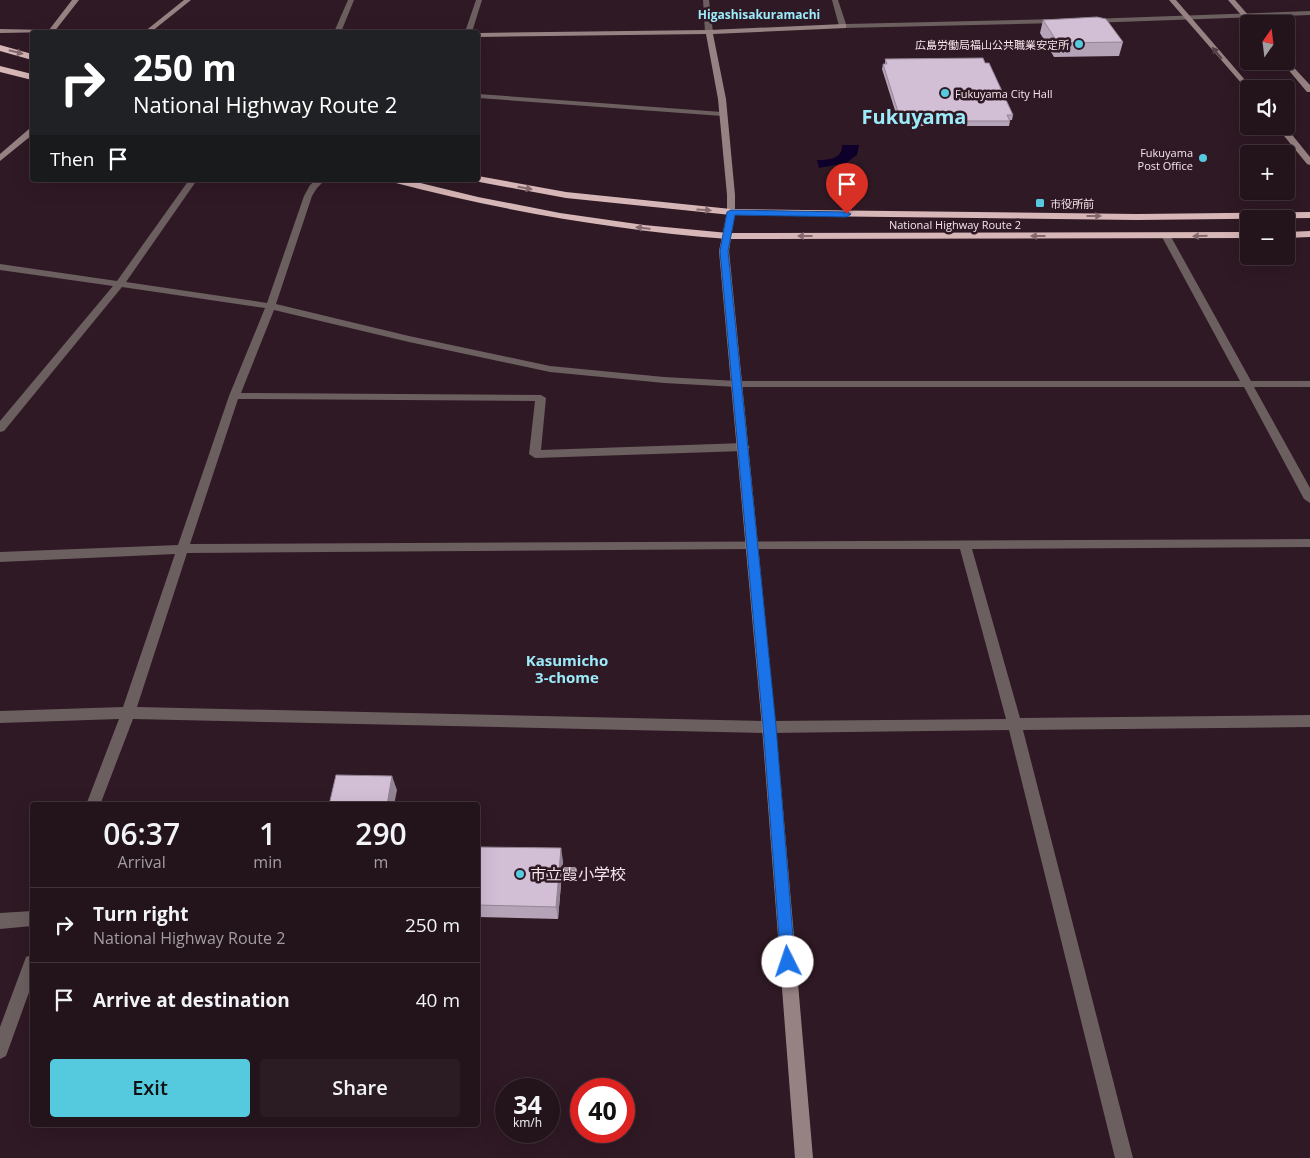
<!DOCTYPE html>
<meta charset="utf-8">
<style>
body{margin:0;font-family:"Open Sans","Noto Sans JP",sans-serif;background:#2b1c24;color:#f1f3f6;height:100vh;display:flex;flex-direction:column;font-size:19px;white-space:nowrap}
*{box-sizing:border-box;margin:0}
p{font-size:16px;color:#a39ea3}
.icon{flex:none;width:28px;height:28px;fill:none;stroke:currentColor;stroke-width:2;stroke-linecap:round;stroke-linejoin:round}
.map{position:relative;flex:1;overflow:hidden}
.drawer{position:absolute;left:30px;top:802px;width:450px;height:325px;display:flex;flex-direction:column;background:#23131b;border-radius:5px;box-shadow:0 5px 20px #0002,0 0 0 1px #40323a}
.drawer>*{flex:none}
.guide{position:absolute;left:30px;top:30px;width:450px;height:152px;border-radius:5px;box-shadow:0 5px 20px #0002,0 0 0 1px #40323a;background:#202124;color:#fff;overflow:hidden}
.needle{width:32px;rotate:14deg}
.controls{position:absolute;left:1240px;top:15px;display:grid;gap:10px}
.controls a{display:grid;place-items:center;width:55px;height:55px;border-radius:5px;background:#23131b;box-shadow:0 5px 20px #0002,0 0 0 1px #40323a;font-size:25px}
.speed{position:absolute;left:495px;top:1078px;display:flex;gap:10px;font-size:25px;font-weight:700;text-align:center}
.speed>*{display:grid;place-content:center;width:65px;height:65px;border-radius:50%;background:#23131b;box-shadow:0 5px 20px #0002,0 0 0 1px #40323a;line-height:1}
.speed small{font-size:12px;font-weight:400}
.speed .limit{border:8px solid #d22;background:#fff;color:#111}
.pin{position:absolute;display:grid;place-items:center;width:42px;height:42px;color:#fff;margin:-51px -21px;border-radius:50% 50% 50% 0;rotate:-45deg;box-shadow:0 0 5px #0007}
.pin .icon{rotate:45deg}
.me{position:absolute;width:55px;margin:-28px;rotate:356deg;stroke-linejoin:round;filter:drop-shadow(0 0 4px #0008)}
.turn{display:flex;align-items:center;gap:18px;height:105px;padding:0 20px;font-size:22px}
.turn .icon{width:65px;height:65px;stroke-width:2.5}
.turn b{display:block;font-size:35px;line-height:42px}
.then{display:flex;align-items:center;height:48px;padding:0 20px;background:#0003;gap:10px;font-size:19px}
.eta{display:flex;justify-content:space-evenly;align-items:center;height:85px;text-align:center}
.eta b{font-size:30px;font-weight:600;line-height:35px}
.button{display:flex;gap:10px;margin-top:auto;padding:10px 20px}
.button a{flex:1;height:58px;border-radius:5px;background:#55cadf;color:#111;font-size:20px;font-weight:600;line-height:58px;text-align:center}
.button a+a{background:#2b1c24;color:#f1f3f6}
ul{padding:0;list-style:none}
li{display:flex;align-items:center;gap:15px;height:75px;padding:0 20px;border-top:1px solid #40323a}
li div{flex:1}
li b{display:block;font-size:19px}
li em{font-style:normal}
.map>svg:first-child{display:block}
.water{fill:#0e002a}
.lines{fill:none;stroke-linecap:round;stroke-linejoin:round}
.street{fill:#6c5f5f;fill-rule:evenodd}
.secondary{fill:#978283;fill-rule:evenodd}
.highway{fill:#d7b6b7;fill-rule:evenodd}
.wall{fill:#b5a3b7}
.shaded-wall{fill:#938595}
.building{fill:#d2bed5;stroke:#938595}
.oneway{fill:#83686e}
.oneway2{fill:#533e45}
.route{fill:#1a73e8;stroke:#114b97}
.poi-dot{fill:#55cadf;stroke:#2f1924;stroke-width:2}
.labels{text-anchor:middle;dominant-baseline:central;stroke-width:5;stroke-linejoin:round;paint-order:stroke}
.far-poi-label{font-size:11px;fill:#f4e5ec;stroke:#2f1924;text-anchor:end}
.far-street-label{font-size:11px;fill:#f4e5ec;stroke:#2f1924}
.far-neighbourhood-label{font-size:12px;font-weight:bold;fill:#9cebfb;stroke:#2f1924}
.neighbourhood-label{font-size:15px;font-weight:bold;fill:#9cebfb;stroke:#2f1924}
.near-poi-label{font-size:16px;fill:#f4e5ec;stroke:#2f1924;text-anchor:start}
.far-town-label{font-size:20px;font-weight:bold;fill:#9cebfb;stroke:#2f1924}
</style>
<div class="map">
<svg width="1310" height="1158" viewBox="0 0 1310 1158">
<rect width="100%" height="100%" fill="#2f1924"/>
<path class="water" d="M842,145H859L857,155L846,163L819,168L817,160C828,160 843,159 842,145Z"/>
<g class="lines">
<path class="street" d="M348,0H354L341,32H334Z
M476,0H482L472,32H465Z
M703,0H709L713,32L709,34L705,32Z
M832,0H838L846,24L1058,19L1062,21L1058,23L843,28L839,26Z
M1310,11V15L1090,23L1086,21L1090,19Z
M478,94L722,112L726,114L722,116L478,98Z
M189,180H197L126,282L267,303L304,196L310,185L316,180H325L317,188L312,196L276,304L409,336L550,366L664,377L737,381H1240L1162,237L1164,235H1170L1251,381H1310V387H1254L1310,488V503L1304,499L1244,387H737L664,383L550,372L409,342L274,310L241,393L541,395L546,398L541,450L744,443L750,447L744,451L535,458L529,454L535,401L238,399L190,544L1310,539V547L972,549L1020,718L1310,715V727L1023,730L1133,1158H1115L1009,730L769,733L133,719L100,805H86L119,719L0,723V711L123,707L175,554L0,562V552L178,545L229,396L265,308L122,287L4,431L0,432V421L113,286L0,270V264L117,281ZM751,549H960L1006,719L769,721L137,707L187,553Z
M32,911V926L0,929V913Z
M32,955V984L6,1056L0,1059V1027L26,957Z"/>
<path class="secondary" d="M72,0H79L54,32L0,33V29L49,30Z
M184,0H191L151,32H144Z
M1169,0H1176L1252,88L1249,89V92Z
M1228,0H1235L1256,24H1249Z
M843,24H846V28L713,34L726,99L735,195V212L729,251L776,727L813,1158H795L762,727L719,251L727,212V195L718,99L706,34L478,37V33L709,30Z
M1286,59L1310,85V92H1307L1281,61H1286Z
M1276,126H1285L1310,157V165L1307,164Z
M29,129H32V135L0,161V154Z"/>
<path class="highway" d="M0,45L32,54V60L0,51Z
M0,66L32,74V80L0,72Z
M478,176L566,192L731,209L1137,214L1310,212V218L1137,220L731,215L566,198L474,181L478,180Z
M391,180H408L478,197L560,213L644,225L728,233L1249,232V238L728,239C614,230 503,211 392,182Z
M1310,231V237L1286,238V232Z"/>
</g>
<path class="wall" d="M1043,20L1123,42L1119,56L1054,57L1040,33Z
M885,59L1013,115L1012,120H1010V121L1009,126H905L903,120H898L882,69L883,64H885Z
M478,830L480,841V847L563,861L558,919L478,917Z"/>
<path class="shaded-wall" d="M392,776L397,790L394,805H387Z
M478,830L480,841L478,860Z
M561,848L563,861L558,919L556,907Z"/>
<path class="building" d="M1097,17L1106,19L1123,42L1058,43L1043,20Z
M983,58L985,63H989L1013,115H1007L1010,121H905L904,115H899L883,64H887L885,59Z
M336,775L392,776L387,805H329Z
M478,847L561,848L556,907L478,905Z"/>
<defs><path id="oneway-solid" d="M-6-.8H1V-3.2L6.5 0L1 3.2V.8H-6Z" transform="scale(1.25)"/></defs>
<g class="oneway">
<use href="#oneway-solid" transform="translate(16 52) rotate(14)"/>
<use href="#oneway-solid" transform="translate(525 188) rotate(10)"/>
<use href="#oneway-solid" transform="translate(704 210) rotate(4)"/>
<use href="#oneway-solid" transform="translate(1094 216)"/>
<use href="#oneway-solid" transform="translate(643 228) rotate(-173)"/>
<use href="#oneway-solid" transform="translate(805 236) rotate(-180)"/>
<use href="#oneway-solid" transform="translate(1038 236) rotate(-180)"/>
<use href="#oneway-solid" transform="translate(1200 236) rotate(179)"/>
</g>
<use class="oneway2" href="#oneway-solid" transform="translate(1217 53) rotate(-130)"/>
<path class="route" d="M731,210L847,212L851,214L847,217L735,215L728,251L776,726L795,962L793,967L788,969L783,967L781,962L763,726L720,251L727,212Z"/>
<g class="poi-dot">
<circle cx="1079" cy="44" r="5"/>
<circle cx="945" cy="93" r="5"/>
<circle cx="1203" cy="158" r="5"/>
<rect x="1035" y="198" width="10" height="10" rx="2.5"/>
<circle cx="520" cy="874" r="5"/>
</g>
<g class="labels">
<g class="far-poi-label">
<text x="1069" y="44">広島労働局福山公共職業安定所</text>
<text x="955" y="93" text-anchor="start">Fukuyama City Hall</text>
<text x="1193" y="152">Fukuyama<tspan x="1193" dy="13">Post Office</tspan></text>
<text x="1050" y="203" text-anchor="start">市役所前</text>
</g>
<g class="far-street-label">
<text x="955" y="224">National Highway Route 2</text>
</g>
<g class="far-neighbourhood-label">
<text x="759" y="14">Higashisakuramachi</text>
</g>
<g class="neighbourhood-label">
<text x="567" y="660">Kasumicho<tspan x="567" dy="17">3-chome</tspan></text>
</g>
<g class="near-poi-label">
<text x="530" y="874">市立霞小学校</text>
</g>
<g class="far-town-label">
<text x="914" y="116">Fukuyama</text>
</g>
</g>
</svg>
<div class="controls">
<a><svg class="needle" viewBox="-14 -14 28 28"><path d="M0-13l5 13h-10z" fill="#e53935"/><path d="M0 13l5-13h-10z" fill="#a39ea3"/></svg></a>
<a><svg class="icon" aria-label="sound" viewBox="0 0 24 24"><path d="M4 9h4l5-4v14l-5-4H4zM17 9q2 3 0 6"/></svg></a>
<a>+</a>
<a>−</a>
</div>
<div class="speed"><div>34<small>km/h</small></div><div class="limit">40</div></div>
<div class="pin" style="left:847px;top:214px;background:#d93025"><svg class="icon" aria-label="arrive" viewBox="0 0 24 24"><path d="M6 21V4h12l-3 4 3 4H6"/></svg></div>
<svg class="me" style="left:788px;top:962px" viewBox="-20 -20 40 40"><circle r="19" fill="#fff"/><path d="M0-13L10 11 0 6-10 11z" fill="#1a73e8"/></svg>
<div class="guide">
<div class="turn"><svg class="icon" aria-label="right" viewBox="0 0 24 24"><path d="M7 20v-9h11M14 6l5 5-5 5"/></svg><div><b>250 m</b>National Highway Route 2</div></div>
<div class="then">Then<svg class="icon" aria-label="arrive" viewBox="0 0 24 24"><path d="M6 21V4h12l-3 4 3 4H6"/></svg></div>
</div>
<section class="drawer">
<div class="eta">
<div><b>06:37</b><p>Arrival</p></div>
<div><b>1</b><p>min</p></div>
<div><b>290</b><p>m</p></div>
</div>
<ul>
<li><svg class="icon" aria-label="right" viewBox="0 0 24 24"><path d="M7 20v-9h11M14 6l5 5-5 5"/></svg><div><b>Turn right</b><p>National Highway Route 2</p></div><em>250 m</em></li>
<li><svg class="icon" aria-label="arrive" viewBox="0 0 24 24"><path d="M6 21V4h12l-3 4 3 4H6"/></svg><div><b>Arrive at destination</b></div><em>40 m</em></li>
</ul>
<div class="button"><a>Exit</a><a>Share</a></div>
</section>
</div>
